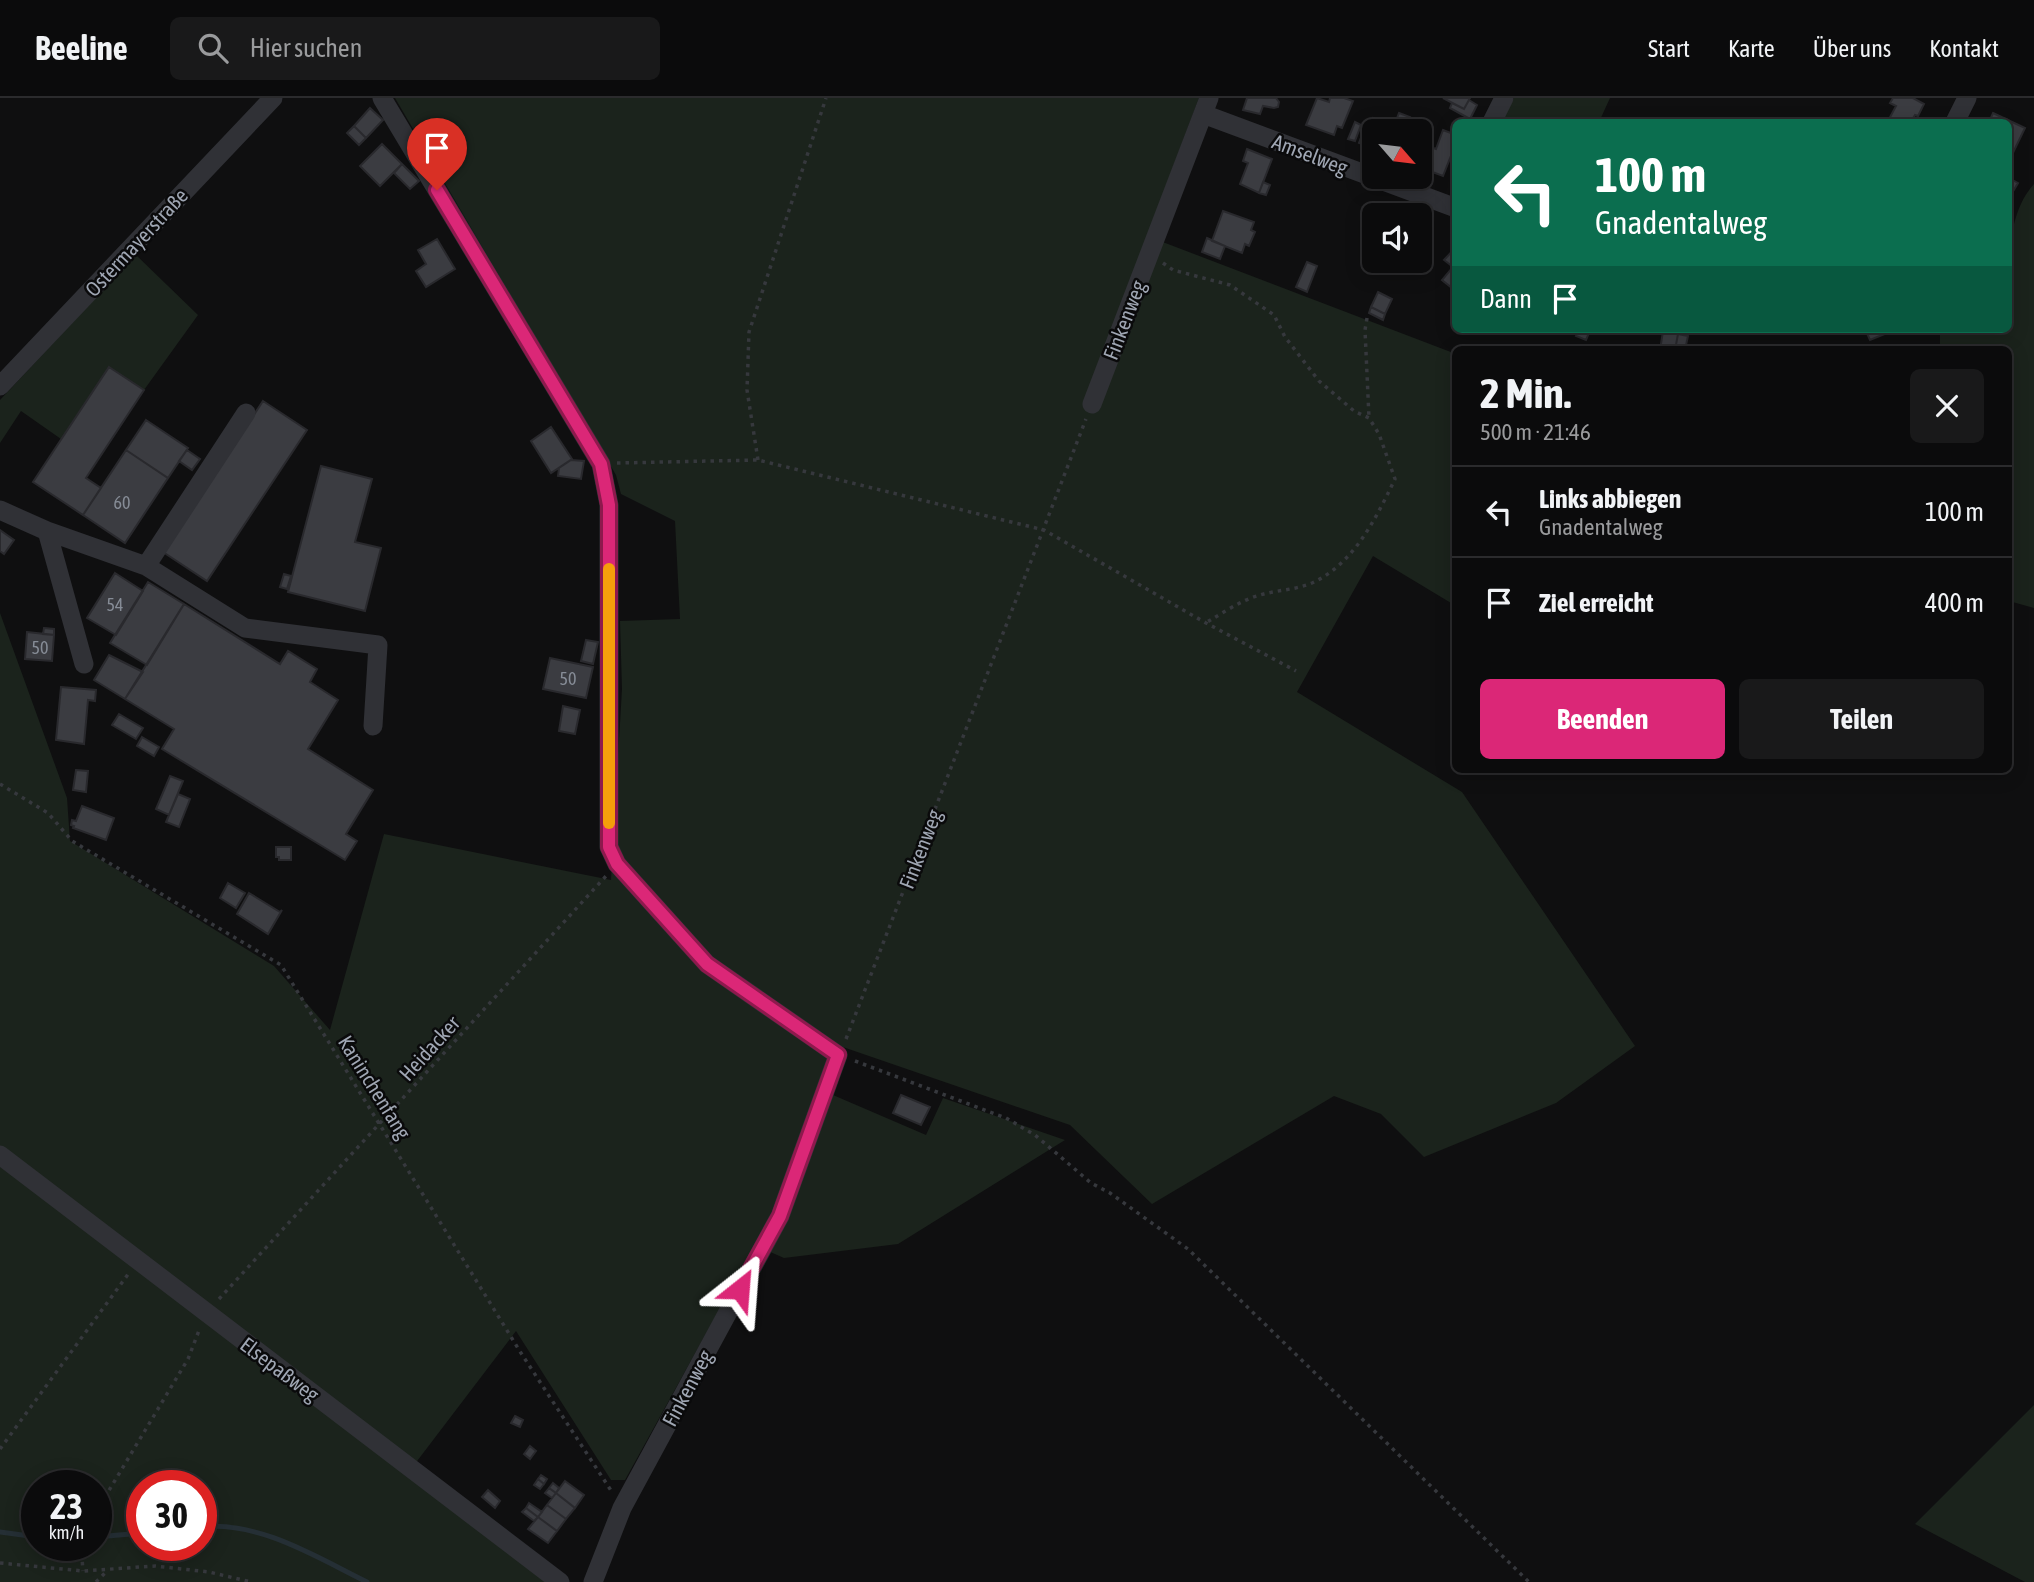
<!DOCTYPE html>
<html lang="de">
<meta charset="utf-8">
<style>
body{margin:0;font-family:"Asap Condensed",sans-serif;background:#19191a;color:#f1f3f6;height:100vh;display:flex;flex-direction:column;font-size:26px;white-space:nowrap}
*{box-sizing:border-box;margin:0}
p{font-size:23px;color:#9a9b9d}
.icon{flex:none;width:38px;height:38px;fill:none;stroke:currentColor;stroke-width:2;stroke-linecap:round;stroke-linejoin:round}
.map{position:relative;flex:1;overflow:hidden}
.drawer{position:absolute;left:1452px;top:248px;width:560px;height:427px;display:flex;flex-direction:column;background:#0b0b0c;border-radius:10px;box-shadow:0 4px 18px #0003,0 0 0 2px #2b2b2d}
.drawer>*{flex:none}
.banner{position:absolute;left:1452px;top:21px;width:560px;height:214px;border-radius:10px;box-shadow:0 4px 18px #0003,0 0 0 2px #2b2b2d;background:#0b6e4f;color:#fff;overflow:hidden}
.needle{width:46px;rotate:118deg}
.buttons{position:absolute;left:1362px;top:21px;display:grid;gap:14px}
.buttons a{display:grid;place-items:center;width:70px;height:70px;border-radius:10px;background:#0b0b0c;box-shadow:0 4px 18px #0003,0 0 0 2px #2b2b2d;font-size:35px}
.speed{position:absolute;left:21px;top:1372px;display:flex;gap:14px;font-size:35px;font-weight:700;text-align:center}
.speed>*{display:grid;place-content:center;width:91px;height:91px;border-radius:50%;background:#0b0b0c;box-shadow:0 4px 18px #0003,0 0 0 2px #2b2b2d;line-height:1}
.speed small{font-size:18px;font-weight:400}
.speed .limit{border:10px solid #d22;background:#fff;color:#111}
.pin{position:absolute;display:grid;place-items:center;width:60px;height:60px;color:#fff;margin:-72px -30px;border-radius:50% 50% 50% 0;rotate:-45deg;box-shadow:0 0 7px #0007}
.pin .icon{rotate:45deg}
.me{position:absolute;width:77px;margin:-38px;rotate:28deg;stroke-linejoin:round;filter:drop-shadow(0 0 5px #0008)}
.turn{display:flex;align-items:center;gap:24px;height:147px;padding:0 28px;font-size:32px}
.turn .icon{width:91px;height:91px;stroke-width:2.5}
.turn b{display:block;font-size:49px;line-height:60px}
.then{display:flex;align-items:center;height:66px;padding:0 28px;background:#0003;gap:14px;font-size:26px}
.round{display:grid;place-items:center;flex:none;width:74px;height:74px;border-radius:10px;background:#19191a}
.headline{display:flex;align-items:center;justify-content:space-between;height:119px;padding:0 28px}
h1{font-size:42px;font-weight:700;line-height:52px}
.button{display:flex;gap:14px;margin-top:auto;padding:14px 28px}
.button a{flex:1;height:80px;border-radius:10px;background:#db2777;color:#fff;font-size:28px;font-weight:700;line-height:80px;text-align:center}
.button a+a{background:#19191a;color:#f1f3f6}
ul{padding:0;list-style:none}
li{display:flex;align-items:center;gap:21px;height:91px;padding:0 28px;border-top:2px solid #2b2b2d}
li div{flex:1}
li b{display:block;font-size:26px}
li em{font-style:normal}
header{display:flex;align-items:center;gap:42px;box-sizing:border-box;height:98px;padding:0 35px;background:#0b0b0c;border-bottom:2px solid #2b2b2d}
header strong{font-size:33px}
nav{display:flex;gap:38px;margin-inline-start:auto;font-size:24px}
.search{width:490px;height:63px;background:#19191a;display:flex;align-items:center;gap:18px;box-sizing:border-box;padding:0 24px;border-radius:10px;color:#9a9b9d;font-size:26px}
.map>svg:first-child{display:block}
.green{fill:#1b231c;fill-rule:evenodd}
.lines{fill:none;stroke-linecap:round;stroke-linejoin:round}
.stream{stroke:#252f35;stroke-width:5}
.building{fill:#3b3c41;stroke:#29292d;stroke-width:2}
.path{stroke:#36383d;stroke-width:3.5;stroke-dasharray:3.5 5;stroke-linecap:butt}
.minor{stroke:#303136;stroke-width:19}
.route-casing{stroke:#8e194d;stroke-width:18}
.route{stroke:#db2777;stroke-width:12}
.slow{stroke:#f59e0b;stroke-width:12}
.labels{text-anchor:middle;dominant-baseline:central;stroke-width:5;stroke-linejoin:round;paint-order:stroke}
.number-label{font-size:18px;fill:#868c96}
.street-label{font-size:21px;fill:#9fa6b3;stroke:#0a0a0b}
</style>
<header>
<strong>Beeline</strong>
<div class="search"><svg class="icon" aria-label="search" viewBox="0 0 24 24"><circle cx="10" cy="10" r="6"/><path d="M15 15l6 6"/></svg>Hier suchen</div>
<nav><a>Start</a><a>Karte</a><a>Über uns</a><a>Kontakt</a></nav>
</header>
<div class="map">
<svg width="2034" height="1484" viewBox="0 0 2034 1484">
<rect width="100%" height="100%" fill="#0f0f10"/>
<path class="green" d="M395,0H1199L1147,138L1456,256V508L1373,458L1297,594L1462,694L1635,948L1556,1005L1424,1059L1381,1016L1334,998L1152,1106L1070,1027L837,947L767,1125L625,1382H611L516,1233L408,1375L548,1484H0V515L67,700L70,743L274,868L330,932L384,736L611,782L622,591L620,523L680,521L675,423L621,396L616,377ZM37,1388H96V1447H37ZM142,1388H201V1447H142Z
M1514,0H1610L1599,24H1502Z
M2034,86V510L2009,503V252H1940V231H2009C2009,187 2002,121 2034,86Z
M136,157L198,217L144,292L109,269L61,341L21,313L0,345V302Z
M833,997L926,1037L943,1000L1065,1042L898,1146L784,1160L768,1153Z
M2034,1307V1484H2025L1915,1426Z"/>
<g class="lines">
<path class="stream" d="M201,1429C260,1423 316,1459 367,1484
M0,1434L37,1439
M96,1439L142,1435"/>
</g>
<path class="building" d="M1247,0H1276L1279,4L1278,9L1274,10L1263,8L1260,16L1243,12Z
M1317,0L1329,4L1330,0H1344L1353,3L1342,30L1337,28L1334,37L1306,27Z
M1443,0H1470L1464,11Z
M1893,0H1913L1924,6L1918,18L1915,17L1912,22L1914,24L1888,23L1896,8L1890,5Z
M1469,2L1477,7L1470,21L1450,10L1452,5L1464,11Z
M370,10L383,22L366,40L354,28Z
M1399,15L1410,19L1405,33H1392Z
M1993,15L2025,30L2009,63V24H1989Z
M1373,20L1394,28L1392,33H1374V56L1363,52L1365,47L1359,45L1364,32L1368,34Z
M1355,24L1361,27L1355,43L1348,41Z
M354,28L366,40L359,47L347,35Z
M1443,32L1456,37V45L1443,78L1419,69V45L1436,51Z
M382,46L402,66L380,88L360,68Z
M1247,51L1272,61L1259,95L1240,86L1248,65L1243,63Z
M402,66L419,83L410,91L394,75Z
M2009,80L2018,85L2012,95L2009,93Z
M1263,84L1270,87L1266,97L1259,95Z
M1223,113L1254,124L1251,132L1255,134L1249,148L1245,146L1242,155L1212,143Z
M1207,140L1225,148L1220,161L1202,154Z
M437,141L455,171L426,189L416,173L426,166L418,152Z
M1456,149V185L1452,190L1442,182L1453,169L1444,162Z
M1307,164L1317,168L1307,194L1296,189Z
M1378,194L1392,201L1385,216L1371,209Z
M1371,209L1385,216L1383,222L1369,215Z
M1579,231L1589,235L1586,242L1576,238Z
M1865,231H1897L1870,242Z
M1663,233L1678,236L1675,252H1660Z
M1678,236L1688,238L1685,252H1675Z
M109,269L144,292L86,380L101,390L83,417L33,384Z
M263,303L307,332L207,483L163,454Z
M146,322L188,350L168,380L126,352Z
M551,329L572,361L551,375L531,343Z
M126,352L168,380L125,445L83,417Z
M187,352L200,361L192,372L179,363Z
M571,362L584,363L581,381L558,378L559,370Z
M321,368L372,381L355,444L381,450L365,513L288,494Z
M0,432L14,442L4,456L0,453Z
M115,475L143,493L116,537L87,520Z
M284,476L291,478L287,491L280,489Z
M148,484L184,506L147,567L110,545Z
M184,506L280,566L288,553L317,571L310,584L338,602L308,651L373,692L346,736L357,743L345,762L162,651L174,631L125,601Z
M44,530L54,531V537L43,536Z
M27,534L54,537L52,563L25,561Z
M586,542L598,544L593,566L581,563Z
M109,557L143,574L125,601L94,582Z
M550,560L593,569L586,600L543,591Z
M61,589L96,592L95,603L88,602L84,646L56,642Z
M563,608L580,612L575,636L559,633Z
M119,616L143,630L136,641L112,627Z
M142,639L159,649L154,658L137,648Z
M76,672L88,673L86,694L73,692Z
M170,678L183,683L169,717L156,711Z
M178,696L190,701L179,729L166,724Z
M82,708L114,720L106,742L73,730L74,728L71,727L72,722L76,723Z
M276,749H291V762H279V759H276Z
M228,785L245,795L236,810L220,800Z
M249,795L280,814L282,812L268,836L237,816Z
M901,997L930,1009L921,1027L893,1015Z
M515,1318L523,1322L520,1329L511,1325Z
M530,1348L536,1353L530,1361L524,1356Z
M541,1377L547,1381L544,1386L538,1381Z
M538,1381L544,1386L540,1391L534,1387Z
M565,1383L584,1397L575,1410L556,1395Z
M553,1385L559,1390L556,1395L549,1390Z
M549,1390L556,1395L552,1400L545,1395Z
M488,1392L500,1403L495,1410L482,1399Z
M556,1395L575,1410L566,1421L547,1407Z
M529,1405L542,1414L538,1419L526,1410Z
M547,1407L566,1421L557,1433L538,1419Z
M526,1410L538,1419L534,1423L522,1414Z
M538,1419L557,1433L548,1445L528,1431Z"/>
<g class="lines">
<path class="path" d="M1163,165L1173,172L1230,187L1274,217L1285,239L1319,283L1354,313L1369,320L1379,336L1395,381C1376,420 1354,466 1312,485C1295,492 1277,492 1260,497C1241,502 1223,515 1207,524
M1367,220L1365,232L1369,320
M758,362L747,292L749,234L826,0
M617,365L758,362L1044,432L1206,525L1296,573
M0,686L48,715L72,743L281,867L521,1255L612,1394
M846,941L1086,321
M855,963L1006,1020L1035,1037L1091,1085L1110,1095L1188,1151L1529,1484
M219,1201L606,778
M0,1351L129,1175
M96,1414L188,1261L200,1230
M81,1447L83,1473
M0,1465L83,1473L155,1468L209,1474L251,1484
M96,1484L107,1473"/>
<path class="minor" d="M382,0L601,366L609,407V749L617,766L707,866L838,957L780,1118L622,1410L593,1484
M1203,16L1456,110
M1492,24L1504,0
M1955,24L1967,0
M0,288L273,0
M1092,306L1209,0
M0,412L47,433L84,566
M47,433L146,468L245,530L378,547L373,628
M146,468L246,315
M0,1057L560,1484"/>
</g>
<g class="lines">
<g class="route-casing">
<path id="route" d="M437,92L601,366L609,407V749L617,766L707,866L838,957L780,1118L740,1191"/>
</g>
<use href="#route" class="route"/>
<path class="slow" d="M609,471V725"/>
</g>
<g class="labels">
<g class="number-label">
<text x="122" y="404">60</text>
<text x="115" y="506">54</text>
<text x="40" y="549">50</text>
<text x="568" y="580">50</text>
</g>
<g class="street-label">
<text transform="translate(1310 56) rotate(21)">Amselweg</text>
<text transform="translate(136 144) rotate(-47)">Ostermayerstraße</text>
<text transform="translate(1124 222) rotate(-69)">Finkenweg</text>
<text transform="translate(920 751) rotate(-69)">Finkenweg</text>
<text transform="translate(429 950) rotate(-48)">Heidacker</text>
<text transform="translate(375 989) rotate(58)">Kaninchenfang</text>
<text transform="translate(280 1271) rotate(37)">Elsepaßweg</text>
<text transform="translate(687 1290) rotate(-62)">Finkenweg</text>
</g>
</g>
</svg>
<div class="buttons">
<a><svg class="needle" viewBox="-14 -14 28 28"><path d="M0-13l5 13h-10z" fill="#e53935"/><path d="M0 13l5-13h-10z" fill="#9a9b9d"/></svg></a>
<a><svg class="icon" aria-label="sound" viewBox="0 0 24 24"><path d="M4 9h4l5-4v14l-5-4H4zM17 9q2 3 0 6"/></svg></a>
</div>
<div class="speed"><div>23<small>km/h</small></div><div class="limit">30</div></div>
<div class="pin" style="left:437px;top:92px;background:#d93025"><svg class="icon" aria-label="arrive" viewBox="0 0 24 24"><path d="M6 21V4h12l-3 4 3 4H6"/></svg></div>
<svg class="me" style="left:740px;top:1191px" viewBox="-20 -20 40 40"><path d="M0-17L14 15 0 8-14 15z" fill="#db2777" stroke="#fff" stroke-width="4"/></svg>
<div class="banner">
<div class="turn"><svg class="icon" aria-label="left" viewBox="0 0 24 24"><path d="M17 20v-9H6M10 6l-5 5 5 5"/></svg><div><b>100 m</b>Gnadentalweg</div></div>
<div class="then">Dann<svg class="icon" aria-label="arrive" viewBox="0 0 24 24"><path d="M6 21V4h12l-3 4 3 4H6"/></svg></div>
</div>
<section class="drawer">
<div class="headline"><div><h1>2 Min.</h1><p>500 m · 21:46</p></div><a class="round"><svg class="icon" aria-label="close" viewBox="0 0 24 24"><path d="M6 6l12 12M18 6L6 18"/></svg></a></div>
<ul>
<li><svg class="icon" aria-label="left" viewBox="0 0 24 24"><path d="M17 20v-9H6M10 6l-5 5 5 5"/></svg><div><b>Links abbiegen</b><p>Gnadentalweg</p></div><em>100 m</em></li>
<li><svg class="icon" aria-label="arrive" viewBox="0 0 24 24"><path d="M6 21V4h12l-3 4 3 4H6"/></svg><div><b>Ziel erreicht</b></div><em>400 m</em></li>
</ul>
<div class="button"><a>Beenden</a><a>Teilen</a></div>
</section>
</div>
